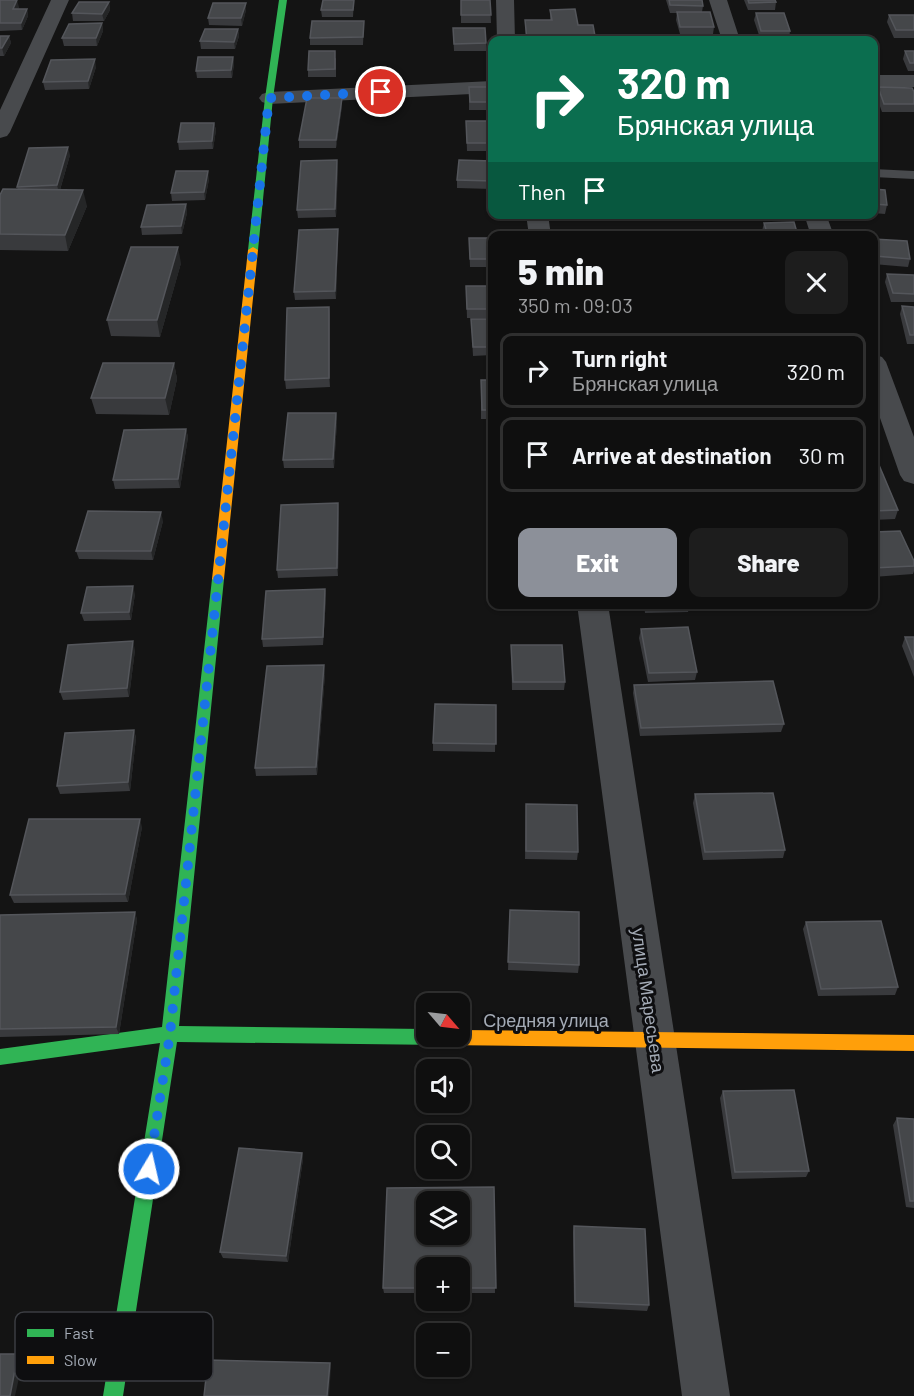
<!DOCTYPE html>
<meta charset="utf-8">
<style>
body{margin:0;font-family:Barlow,sans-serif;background:#1d1d1d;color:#f1f3f6;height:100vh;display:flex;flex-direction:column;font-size:22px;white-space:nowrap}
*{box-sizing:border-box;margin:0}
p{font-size:20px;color:#9b9c9e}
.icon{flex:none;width:33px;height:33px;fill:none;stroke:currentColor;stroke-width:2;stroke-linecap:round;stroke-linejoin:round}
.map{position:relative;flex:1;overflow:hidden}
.sheet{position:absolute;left:488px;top:231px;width:390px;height:378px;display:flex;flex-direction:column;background:#0f0f0f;border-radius:12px;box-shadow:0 2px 4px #0004,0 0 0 2px #2f2f2f}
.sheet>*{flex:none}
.top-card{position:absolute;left:488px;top:36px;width:390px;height:183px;border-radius:12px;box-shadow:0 2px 4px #0004,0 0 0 2px #2f2f2f;background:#0b6e4f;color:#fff;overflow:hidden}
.needle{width:39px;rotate:118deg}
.tools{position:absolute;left:416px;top:993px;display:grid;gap:12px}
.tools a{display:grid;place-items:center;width:54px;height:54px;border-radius:12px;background:#0f0f0f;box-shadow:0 2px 4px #0004,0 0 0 2px #2f2f2f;font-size:30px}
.pin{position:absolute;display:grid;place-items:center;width:51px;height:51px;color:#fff;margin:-26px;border:3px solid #fff;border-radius:50%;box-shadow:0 2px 6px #0007}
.me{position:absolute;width:66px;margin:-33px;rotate:9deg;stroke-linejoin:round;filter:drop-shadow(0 0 4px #0008)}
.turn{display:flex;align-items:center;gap:21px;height:126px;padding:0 30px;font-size:27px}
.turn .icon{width:78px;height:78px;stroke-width:2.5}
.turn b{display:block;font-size:42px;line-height:51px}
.then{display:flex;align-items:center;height:57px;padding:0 30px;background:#0003;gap:12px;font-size:22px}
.round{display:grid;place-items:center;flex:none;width:63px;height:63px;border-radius:12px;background:#1d1d1d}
.overview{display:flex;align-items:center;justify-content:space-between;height:102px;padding:0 30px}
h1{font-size:36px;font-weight:800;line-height:45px}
.button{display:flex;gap:12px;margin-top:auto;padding:12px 30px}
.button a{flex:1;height:69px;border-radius:12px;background:#8c9099;color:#fff;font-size:24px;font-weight:800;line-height:69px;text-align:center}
.button a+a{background:#1d1d1d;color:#f1f3f6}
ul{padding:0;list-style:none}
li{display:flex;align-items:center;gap:18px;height:75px;margin:0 12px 9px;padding:0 18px;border:3px solid #2f2f2f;border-radius:12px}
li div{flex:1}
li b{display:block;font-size:22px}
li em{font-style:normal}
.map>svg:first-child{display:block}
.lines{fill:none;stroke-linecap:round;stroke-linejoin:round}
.lane{fill:#484a4d;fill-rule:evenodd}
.street{fill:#484a4d;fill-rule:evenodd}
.fast{fill:#30b455;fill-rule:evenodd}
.slow{fill:#ff9f0a;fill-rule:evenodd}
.wall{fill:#393a3d;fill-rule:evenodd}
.shaded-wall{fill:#252627}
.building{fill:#45474a;stroke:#54565b;stroke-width:1.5;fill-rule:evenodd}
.route{stroke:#1a73e8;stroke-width:10;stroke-dasharray:0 18}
.labels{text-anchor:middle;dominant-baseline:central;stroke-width:6;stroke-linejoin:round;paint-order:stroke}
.near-street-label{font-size:18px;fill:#a4abb6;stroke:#0e0e10}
.key{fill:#0e0e10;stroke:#3b3d42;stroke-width:1.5}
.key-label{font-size:16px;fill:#a4abb6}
</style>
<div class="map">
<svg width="914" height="1396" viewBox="0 0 914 1396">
<rect width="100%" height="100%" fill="#141414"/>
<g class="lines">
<path class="lane" d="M873,169L914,171V179L873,177Z"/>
<path class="street" d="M51,0H69L10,132L7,136L0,138V110Z
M496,0H514L515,40H497Z
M709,0H727L740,40H722Z
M873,75H914V87H873Z
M492,81V93L269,104L262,102L259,98L262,94L269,92Z
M526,214H548L551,236H529Z
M804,214H826L834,236H811Z
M873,354L882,357L886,362L914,437V484L904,481L900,475L873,398Z
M577,604H608L730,1396H682Z"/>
<path class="fast" d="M279,0H287L273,98L258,250L253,253L248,250L265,98Z
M218,575L224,579L179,1026L426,1029V1036L451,1037L449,1042L443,1045L177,1042L123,1396H103L160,1043L0,1065V1049L162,1027L212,579Z"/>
<path class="slow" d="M253,247L258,250L224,579L218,583L212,579L248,250Z
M459,1030L914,1035V1051L443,1045L437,1042L435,1037L459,1036Z"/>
</g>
<path class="wall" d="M0,0L19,7L18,9H27L28,16L22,30L0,31Z
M354,0L353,17H322L321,10Z
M461,0H490L491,23H461Z
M666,0H702L703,6L702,12L714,27L713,34H680L676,20L677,13H670Z
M744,0H775L776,2L775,10H748Z
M109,2L110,10L104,21H73L72,13Z
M246,3V10L242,26L209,25L208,18Z
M550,10L578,25L595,36V40H526L525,20H550Z
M756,13L790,31L789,39L760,38L754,20Z
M889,15H914V38H894L887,22Z
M364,21L363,45H310V38Z
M102,23L103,31L97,46H64L62,38Z
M453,28L486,43V51H454Z
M238,29L239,36L235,49H201L200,41Z
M0,36H9L11,43L4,56H0Z
M905,51H914V71H908L903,59Z
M233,57L234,64L232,78H197L196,71Z
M336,58V77H308V70Z
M96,67L89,89L45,90L43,82Z
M469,87H492V110H469Z
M878,87L914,92V112H882L876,95Z
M342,98V106L336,148H299V140Z
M466,121H492V151H467Z
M214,123L216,130L213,149L179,150L178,142Z
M70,155L60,190L87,206L68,251L0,250V195L18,190L17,187Z
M492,161V189L457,188V180Z
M338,168L336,217L298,218L297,210Z
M209,179L205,200L172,201L171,193Z
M873,189L887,205L885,214L873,213Z
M186,204L187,213L182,234L142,235L141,227Z
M764,223L798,236H763L762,231Z
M338,229V238L336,299L295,300L294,292Z
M469,238H492V267H470Z
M873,239L910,259L908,267L873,264Z
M181,263L160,337L111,336L107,320Z
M887,274L914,275V302H891L885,282Z
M466,286H492V318H467Z
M902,306L914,307V344H907L900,314Z
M330,315V387L286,389L285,380Z
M471,319H492V355L473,356Z
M174,363L177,379L169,415L96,414L91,398Z
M481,380H492V419H481Z
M336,413L337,421L334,468H284L283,460Z
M186,429L188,437L180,488L115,489L113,480Z
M873,466L898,510L895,519L873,520Z
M339,512L338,576L278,578L277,570Z
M163,521L153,560L79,559L76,551Z
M873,532L914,561V571L913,574L873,577Z
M325,589L326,598L323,645L263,647L262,639Z
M135,594L131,620L84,621L81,613Z
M503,604H557V606L503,605Z
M644,604H690L688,612L645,613Z
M641,629L697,672L695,680L648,682L639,638Z
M905,637H914V677L902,646Z
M511,645L565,682L564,690H512Z
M135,650L129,697L63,700L60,692Z
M325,674L317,775L256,776L255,768Z
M634,685L784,724L781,732L640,736L633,693Z
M496,705L495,752L433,751V743Z
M134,730L136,738L130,791L60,794L57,786Z
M695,794L785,850L783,858L703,860L693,803Z
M526,804L578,852L577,860L525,859Z
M142,827L128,902L14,903L10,895Z
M510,910L579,965L578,973L508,970Z
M135,912L137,920L119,1034L0,1037V915Z
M806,922L898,987L895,995L818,996L803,929Z
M723,1091L809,1171L806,1177L732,1179L720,1098Z
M897,1118L914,1119V1208L906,1207L893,1125Z
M302,1153L303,1159L288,1262L223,1258L220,1252Z
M494,1187L495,1293H459V1268H426V1293H384L383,1288L387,1188ZM426,1202H459V1234H426Z
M574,1226L649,1305L647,1311L574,1307L573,1232Z"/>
<path class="shaded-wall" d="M17,0L19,7L15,16L13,9Z
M109,2L110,10L104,21L102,14Z
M246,3V10L242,26L241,18Z
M27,9L28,16L22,30L21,23Z
M102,23L103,31L97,46L96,38Z
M238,29L239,36L235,49L234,42Z
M9,36L11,43L4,56L2,48Z
M233,57L234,64L232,78L231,70Z
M95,59L96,67L89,89L88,81Z
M342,98V106L336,148V140Z
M214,123L216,130L213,149L212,141Z
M68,147L70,155L59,193L57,185Z
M337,160L338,168L336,217L335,209Z
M208,171L209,179L205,200L204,192Z
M83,190L87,206L68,251L65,235Z
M186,204L187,213L182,234L181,226Z
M338,229V238L336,299L335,291Z
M178,247L181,263L160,337L157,320Z
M329,307L330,315V387L329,378Z
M174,363L177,379L169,415L165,398Z
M336,413L337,421L334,468L333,459Z
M186,429L188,437L180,488L178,479Z
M338,503L339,512L338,576L337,568Z
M161,512L163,521L153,560L151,551Z
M133,586L135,594L131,620L129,612Z
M325,589L326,598L323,645V637Z
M133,641L135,650L129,697L127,688Z
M324,665L325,674L317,775L316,767Z
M134,730L136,738L130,791L128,782Z
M140,819L142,827L128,902L125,894Z
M135,912L137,920L119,1034L116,1027Z
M302,1153L303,1159L288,1262L286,1256Z
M18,1354L23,1360L15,1396H10Z
M330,1363L331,1368L329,1396H327Z"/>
<path class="building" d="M0,0H17L13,9H27L21,23H0Z
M323,0H354L353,10H321Z
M461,0H490L491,15H461Z
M669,0H702L703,6L670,5Z
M748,0H775L776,2L749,3Z
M79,2H109L102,14L72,13Z
M213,3H246L241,18H208Z
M575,9L578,25H593L595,36H562V40H527L525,20H552L550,10Z
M677,12H710L714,27H680Z
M756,13H784L790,31H761Z
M889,15H914V30H896Z
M312,21H364L363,37L310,38Z
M102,23L96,38H62L69,24Z
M453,28H485L486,43L454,44Z
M205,29H238L234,42L200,41Z
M0,36H9L2,48H0Z
M309,51H335V69L308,70Z
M905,51H914V63H910Z
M198,57H233L231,70L196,71Z
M95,59L88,81L43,82L51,60Z
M469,87H492V102H470Z
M878,87L912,88L914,92V104H884Z
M307,98H342L336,140H299Z
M466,121H492V143H467Z
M181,123H214L212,141L178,142Z
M68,147L57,185L17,187L29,148Z
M337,160L335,209L297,210L301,161Z
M459,160L492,161V181L457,180Z
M176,171H208L204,192L171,193Z
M3,189L83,190L65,235L0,234V195Z
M873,189L885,190L887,205L873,204Z
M186,204L181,226L141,227L147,205Z
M794,222L798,236H768L764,223Z
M338,229L335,291L294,292L299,230Z
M575,230H610V236H575Z
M469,238H492V259H470Z
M873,239L907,241L910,259L875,256Z
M131,247H178L157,320H107Z
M887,274L914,275V294L893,293Z
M466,286H492V309H467Z
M902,306L914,307V335H910Z
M329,307V378L285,380L287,308Z
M471,319H492V347H473Z
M103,363H174L165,398H91Z
M481,380H492V410H482Z
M288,413H336L333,459L283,460Z
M186,429L178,479L113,480L124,430Z
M879,465L898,510L873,511V466Z
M338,503L337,568L277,570L281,505Z
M88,511L161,512L151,551H76Z
M900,531L914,561V566L873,568V532Z
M133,586L129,612L81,613L87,587Z
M325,589L323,637L262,639L266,591Z
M688,627L697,672L649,673L641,629Z
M905,637H914V660Z
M133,641L127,688L60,692L68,645Z
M511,645H562L565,682H513Z
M324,665L316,767L255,768L267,666Z
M773,681L784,724L641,728L634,685Z
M435,704L496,705V744L433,743Z
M134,730L128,782L57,786L65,733Z
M773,793L785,850L705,852L695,794Z
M526,804L577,805L578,852L526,851Z
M29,819H140L125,894L10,895Z
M510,910L579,912V965L508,962Z
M135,912L116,1027L0,1029V915Z
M881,921L898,987L821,989L806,922Z
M794,1090L809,1171L735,1172L723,1091Z
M897,1118L914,1119V1201H910Z
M239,1148L302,1153L286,1256L220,1252Z
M494,1187L496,1288H459V1268H426V1288H383L387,1188ZM426,1202H459V1234H426Z
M574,1226L645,1229L649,1305L575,1302Z
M0,1354H18L10,1396H0Z
M208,1360L330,1363L327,1396H204Z"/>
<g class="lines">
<path class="route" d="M149,1169L170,1034L269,98L381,92"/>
</g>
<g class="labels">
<g class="near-street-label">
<text transform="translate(649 1000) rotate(82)">улица Маресьева</text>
<text x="546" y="1020">Средняя улица</text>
</g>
</g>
<rect x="15" y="1312" width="198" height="69" rx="9" class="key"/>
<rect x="27" y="1329" width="27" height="8" fill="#30b455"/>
<rect x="27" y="1356" width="27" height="8" fill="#ff9f0a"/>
<g class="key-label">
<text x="64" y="1339">Fast</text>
<text x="64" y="1366">Slow</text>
</g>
</svg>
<div class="tools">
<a><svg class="needle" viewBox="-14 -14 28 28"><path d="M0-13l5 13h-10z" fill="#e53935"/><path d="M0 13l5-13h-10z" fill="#9b9c9e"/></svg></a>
<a><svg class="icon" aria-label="sound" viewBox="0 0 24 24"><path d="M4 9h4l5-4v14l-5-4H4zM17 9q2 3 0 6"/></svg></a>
<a><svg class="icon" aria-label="search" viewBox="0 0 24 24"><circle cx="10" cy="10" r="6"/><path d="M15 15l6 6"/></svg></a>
<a><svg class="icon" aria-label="layers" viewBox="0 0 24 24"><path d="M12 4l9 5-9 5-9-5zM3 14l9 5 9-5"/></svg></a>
<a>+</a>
<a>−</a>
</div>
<div class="pin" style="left:381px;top:92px;background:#d93025"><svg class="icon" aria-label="arrive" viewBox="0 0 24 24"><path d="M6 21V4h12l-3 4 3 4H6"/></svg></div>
<svg class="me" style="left:149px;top:1169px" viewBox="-20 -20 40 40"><circle r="17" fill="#1a73e8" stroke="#fff" stroke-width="3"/><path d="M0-11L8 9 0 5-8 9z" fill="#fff"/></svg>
<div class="top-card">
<div class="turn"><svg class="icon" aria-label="right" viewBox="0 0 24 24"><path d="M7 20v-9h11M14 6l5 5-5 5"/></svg><div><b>320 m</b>Брянская улица</div></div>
<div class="then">Then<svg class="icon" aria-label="arrive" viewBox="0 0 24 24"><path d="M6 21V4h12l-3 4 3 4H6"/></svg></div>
</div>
<section class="sheet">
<div class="overview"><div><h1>5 min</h1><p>350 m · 09:03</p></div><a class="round"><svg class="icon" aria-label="close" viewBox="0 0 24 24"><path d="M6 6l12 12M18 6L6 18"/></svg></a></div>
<ul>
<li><svg class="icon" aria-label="right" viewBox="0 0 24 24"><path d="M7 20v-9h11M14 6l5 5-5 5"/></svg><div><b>Turn right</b><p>Брянская улица</p></div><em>320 m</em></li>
<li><svg class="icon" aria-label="arrive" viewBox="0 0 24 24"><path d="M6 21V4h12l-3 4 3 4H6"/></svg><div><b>Arrive at destination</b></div><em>30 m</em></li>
</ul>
<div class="button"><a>Exit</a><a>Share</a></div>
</section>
</div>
